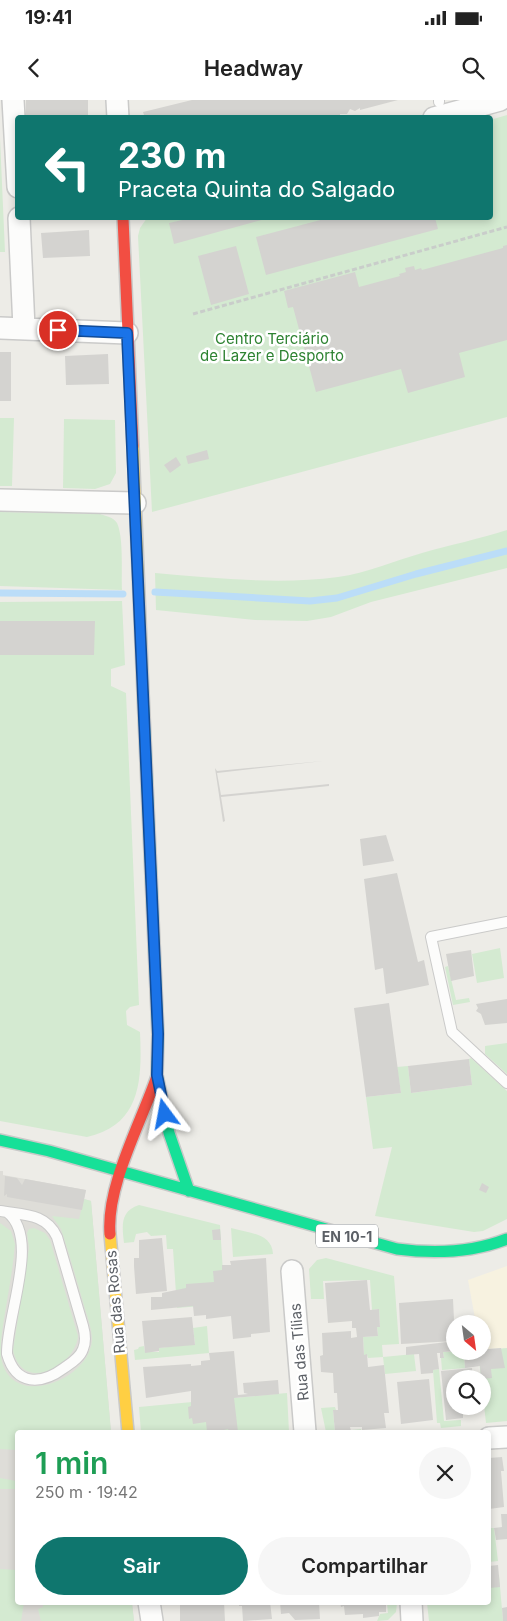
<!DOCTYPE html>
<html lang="pt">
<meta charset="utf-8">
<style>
body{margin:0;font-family:Inter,sans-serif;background:#f6f6f6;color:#222;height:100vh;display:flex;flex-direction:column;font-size:19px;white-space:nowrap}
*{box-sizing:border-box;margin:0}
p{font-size:16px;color:#767676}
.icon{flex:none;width:28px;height:28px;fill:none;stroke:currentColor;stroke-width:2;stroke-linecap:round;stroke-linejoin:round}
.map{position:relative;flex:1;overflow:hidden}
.panel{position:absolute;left:15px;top:1330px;width:476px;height:175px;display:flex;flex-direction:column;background:#fff;border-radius:5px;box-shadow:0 2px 8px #0003}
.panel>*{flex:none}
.top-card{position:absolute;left:15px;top:15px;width:478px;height:105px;border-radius:5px;box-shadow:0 2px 8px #0003;background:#0f766e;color:#fff;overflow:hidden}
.needle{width:32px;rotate:151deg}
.controls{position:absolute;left:446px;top:1215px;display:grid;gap:10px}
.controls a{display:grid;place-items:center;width:45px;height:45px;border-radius:50%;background:#fff;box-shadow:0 2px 8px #0003;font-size:25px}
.pin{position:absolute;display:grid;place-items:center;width:42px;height:42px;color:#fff;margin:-21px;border:2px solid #fff;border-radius:50%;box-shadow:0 1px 5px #0007}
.me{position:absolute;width:55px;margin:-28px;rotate:347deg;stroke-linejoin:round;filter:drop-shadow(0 0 4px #0008)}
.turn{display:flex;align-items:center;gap:18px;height:105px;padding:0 20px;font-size:22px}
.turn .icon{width:65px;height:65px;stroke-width:2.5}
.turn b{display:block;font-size:35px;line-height:42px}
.round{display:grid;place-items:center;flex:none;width:52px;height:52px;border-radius:26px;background:#f6f6f6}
.head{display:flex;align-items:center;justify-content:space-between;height:85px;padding:0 20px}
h1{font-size:30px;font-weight:600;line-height:38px;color:#1e9e55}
.cta{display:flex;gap:10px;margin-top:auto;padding:10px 20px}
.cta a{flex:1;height:58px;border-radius:30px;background:#0f766e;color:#fff;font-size:20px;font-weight:600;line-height:58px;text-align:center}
.cta a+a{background:#f6f6f6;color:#222}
.status{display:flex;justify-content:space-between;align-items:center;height:35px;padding:0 25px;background:#fff;direction:ltr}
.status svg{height:14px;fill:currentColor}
header{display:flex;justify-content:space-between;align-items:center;height:65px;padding:0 20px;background:#fff;font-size:22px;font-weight:600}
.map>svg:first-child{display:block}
.commercial{fill:#f7f2e0}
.industrial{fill:#deddd8}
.green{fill:#d4ead1}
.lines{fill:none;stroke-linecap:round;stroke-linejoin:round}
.stream{stroke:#bbddf8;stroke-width:7}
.building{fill:#d4d3d0}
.lane-casing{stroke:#cacac9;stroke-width:12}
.street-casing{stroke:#cacac9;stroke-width:24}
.fast-casing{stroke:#c9c9c8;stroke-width:14}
.slow-casing{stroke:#c9c9c8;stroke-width:14}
.jam-casing{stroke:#c9c9c8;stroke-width:14}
.path{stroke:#c9cdca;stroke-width:3;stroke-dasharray:5 2.5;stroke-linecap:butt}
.lane{stroke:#fcfcfb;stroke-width:10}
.street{stroke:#fcfcfb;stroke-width:21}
.fast{stroke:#16e098;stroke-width:11}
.slow{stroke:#ffcf43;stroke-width:11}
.jam{stroke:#f24e42;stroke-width:11}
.route-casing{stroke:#114b97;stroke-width:12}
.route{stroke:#1a73e8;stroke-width:9}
.labels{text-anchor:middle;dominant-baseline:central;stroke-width:5;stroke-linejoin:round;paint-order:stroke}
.shield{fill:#fff;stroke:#8d9094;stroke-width:1}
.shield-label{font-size:14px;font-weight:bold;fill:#5c6066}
.park-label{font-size:15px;fill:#2e8332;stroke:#fff}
.street-label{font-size:15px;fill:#5c6066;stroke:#fff}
</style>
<div class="status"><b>19:41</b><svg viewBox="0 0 49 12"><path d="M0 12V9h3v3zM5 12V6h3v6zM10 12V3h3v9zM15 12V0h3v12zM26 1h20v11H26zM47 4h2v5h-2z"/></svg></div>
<header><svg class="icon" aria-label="back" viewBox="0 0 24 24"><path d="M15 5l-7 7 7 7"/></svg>Headway<svg class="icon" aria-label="search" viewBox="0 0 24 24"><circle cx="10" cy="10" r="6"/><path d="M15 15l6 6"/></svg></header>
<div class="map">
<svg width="507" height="1521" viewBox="0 0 507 1521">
<rect width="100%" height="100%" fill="#edece7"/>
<path class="commercial" d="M507,1166V1248L483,1249L482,1224H476L468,1180Z"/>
<path class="industrial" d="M0,1071H3V1075L86,1090L84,1099L91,1101L111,1332H18V1502L132,1503L134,1521H0Z"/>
<path class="green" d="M507,15V317L152,412L138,136L140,128L147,118H490V20Z
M0,38L5,152H0Z
M0,318H14L12,386H0Z
M64,319L115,320L116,373L110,384L95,389L63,388Z
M0,412L100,414C106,416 113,417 117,423C124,438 121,473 122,490L0,486Z
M507,430V468L371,502L331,517L307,521L255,520L156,510L155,473C215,478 278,485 338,477C367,473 394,461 422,453C450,445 479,439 507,430Z
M122,501L125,565L111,569V586L126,593L139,905L130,907L126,911L127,925L140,932C142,978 142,1025 87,1037L0,1021V502Z
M500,848L504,878L477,883L472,854Z
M448,866L456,900L469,898L470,902L453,905L445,867Z
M507,943V974L485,954V946Z
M471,958L507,991V1119L483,1131L474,1132L375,1116L392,1047L373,1049L366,997L401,993L397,967L408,966L411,993L472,985L469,959Z
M84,1099L91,1101L111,1332H18L17,1350L0,1349V1123L11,1131L15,1144C13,1169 8,1194 4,1219C2,1232 0,1245 1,1257C10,1312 90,1280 92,1240C92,1227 86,1214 83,1202C76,1178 69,1153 61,1129L52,1116L79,1119Z
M139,1105L220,1125L225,1204L177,1208L173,1149H167L166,1135L151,1136L147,1132L136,1134L134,1142L124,1143C122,1126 120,1111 139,1105Z
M34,1128L45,1133L50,1140L78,1236C75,1267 22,1294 13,1250L29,1148L27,1133L29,1129Z
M231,1128C248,1133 272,1133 273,1154L233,1157Z
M326,1158L394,1176L399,1244L382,1245L383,1257L414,1254L416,1271L385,1274L383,1257L368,1258L367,1255H364L363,1237L378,1236L377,1227L380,1226L379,1209L372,1210L370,1180L323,1181L324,1199H311L309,1169L317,1160Z
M207,1226L209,1253L135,1260L134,1250L138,1249L139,1247L144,1246L145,1252H159V1248L195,1244L193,1228Z
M507,1248V1321L486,1323L478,1251Z
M464,1251L465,1268L442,1270L441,1258H444L443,1252Z
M439,1269L444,1321L461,1320V1326L441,1328L440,1323H437L433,1270Z
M287,1293L289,1332H141L139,1307Z
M335,1307L336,1310L333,1311L335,1332L361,1329V1332H326L321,1308Z
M0,1378L16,1381L17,1389H0Z
M489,1428H494L498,1461L489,1462Z
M0,1469L17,1470L18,1502L24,1503L21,1521H0Z
M499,1475L503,1521H429L427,1503L489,1502V1476Z
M43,1503H132L134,1521H41L38,1509L43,1507Z
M387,1503H397L396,1512L388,1520L377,1521L380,1514L388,1513Z"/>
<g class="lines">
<path class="stream" d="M155,492L310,501L337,498L416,474L507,451
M0,493L123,494"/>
</g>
<path class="building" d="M26,0H88V15L26,17Z
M192,0H398L360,10V8L355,11L350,9L347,14H340V16L334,18H145L143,12Z
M191,118H269L174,144L169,123Z
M328,118H435L438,129L266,175L256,137Z
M89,130L90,156L43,158L41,133Z
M507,145V240L459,253L465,277L408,293L401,269L316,292L293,207L288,208L284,191L355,172L359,187L400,176L399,174L406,172L405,168L414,166L415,170L421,168L422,170L503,148V146Z
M236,146L249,194L211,205L198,156Z
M0,252H11V301H0Z
M108,254L109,284L66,285L65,256Z
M207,350L209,359L188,364L186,356Z
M176,357L181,365L170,373L164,365Z
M0,521H95L94,555H0Z
M323,661L217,673L221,695L329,684V686L221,697L225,721L223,722L215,668L217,671Z
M386,735L394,761L363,766L360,739Z
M397,773L418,862L424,860L429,885L386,894L383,868L375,870L364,779Z
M471,850L474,876L451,881L446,854Z
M507,899V923L485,925L481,914L476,911L478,908L476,904Z
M389,903L401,993L366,997L354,908Z
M469,959L472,985L411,993L408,966Z
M5,1076L17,1078L22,1085L25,1079L86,1090L82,1110L7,1097V1094L4,1096Z
M482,1083L489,1087L486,1093L479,1090Z
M220,1129L221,1140H213L212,1130Z
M162,1138L167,1191L136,1194L134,1166V1158H139V1140Z
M266,1158L270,1232L251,1234V1237L233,1239L231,1216L206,1219V1215L194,1216L193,1206L151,1210V1197H162V1193L186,1188V1184L214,1182L213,1171L222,1170V1165H231L230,1161Z
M367,1180L370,1210L379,1209L380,1227H377L378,1236L363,1237L364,1255L367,1254L368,1267L384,1265L389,1313H384L386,1328L362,1330V1327H350L351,1331L335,1332L333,1310H338L337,1293H334L333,1273L321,1272L320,1256L323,1255L322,1233L351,1231V1238L357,1237L356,1228H352V1221L328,1223L325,1183Z
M453,1199L455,1241L401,1244L399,1203Z
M192,1217L195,1245L159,1248V1251L145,1253L142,1221Z
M455,1241V1251L443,1252L444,1258H440V1253H437L439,1269L433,1270V1273L421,1274L419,1254L406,1255V1247Z
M501,1248L505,1268L491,1269L492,1278L481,1279L480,1266L465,1268L464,1251Z
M234,1251L238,1295L248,1294L244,1293L243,1283L278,1280L279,1294L234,1298L238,1332H229L228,1329L224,1330V1332H207L206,1322L193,1324L192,1318L189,1319L188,1307L191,1306V1291L146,1298L143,1267L191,1264V1266L201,1265V1261L210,1260L209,1253Z
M472,1268L473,1279H455V1306H475L476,1312L463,1313V1318L446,1320L441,1271Z
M429,1279L433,1320L401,1324L397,1282Z
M502,1357L504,1371H501L504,1407L489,1409V1358Z
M501,1414H507V1439L496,1440L494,1428L502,1427Z
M498,1465L500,1487L489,1488V1466Z
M180,1502H224L225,1521H180Z
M239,1502H270L272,1519L243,1521L242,1506H239Z
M280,1502H319L320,1519L295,1520L289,1513L281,1514Z
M340,1502H386V1512H379V1516L363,1518V1514L345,1515L344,1506L341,1507Z
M507,1507V1521H503L502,1508Z"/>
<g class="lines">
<g class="lane-casing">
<path id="lane" d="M439,0V2
M507,822L431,837L452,932L507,983
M0,1111C23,1115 46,1113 57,1137L83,1226C85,1233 86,1242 83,1249C80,1258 71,1263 64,1268C41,1285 16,1286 7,1254C6,1216 41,1138 7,1112"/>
</g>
<g class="street-casing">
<path id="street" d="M13,0L18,87
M117,0L118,18
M434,18L500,0
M19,118L24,228
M0,228L127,233
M0,400L135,403
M292,1171L305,1332
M489,1338L507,1337
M149,1502L152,1521
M411,1502L412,1521"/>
</g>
<g class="fast-casing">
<path id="fast" d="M143,593L158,934L157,975L169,1033L189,1091
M0,1040L49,1051L397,1149C435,1154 471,1153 507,1139"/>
</g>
<g class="slow-casing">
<path id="slow" d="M133,346L143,593
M110,1134L128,1332"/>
</g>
<g class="jam-casing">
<path id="jam" d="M123,118L133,346
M110,1134C106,1086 141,1023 157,976"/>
</g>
<path class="path" d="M193,214L507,127"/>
<use href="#lane" class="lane"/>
<use href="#street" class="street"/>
<use href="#fast" class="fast"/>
<use href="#slow" class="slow"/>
<use href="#jam" class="jam"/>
</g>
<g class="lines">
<g class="route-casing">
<path id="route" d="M58,230L127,233L158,934L157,975L165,1014"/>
</g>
<use href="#route" class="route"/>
</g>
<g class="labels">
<rect class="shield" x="316" y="1124.5" width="62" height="23" rx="4"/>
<g class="shield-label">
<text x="347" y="1136">EN 10-1</text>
</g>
<g class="park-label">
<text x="272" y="238">Centro Terciário<tspan x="272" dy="17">de Lazer e Desporto</tspan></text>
</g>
<g class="street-label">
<text transform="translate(115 1202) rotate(-95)">Rua das Rosas</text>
<text transform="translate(299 1252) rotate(-95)">Rua das Tílias</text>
</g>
</g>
</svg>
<div class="controls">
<a><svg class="needle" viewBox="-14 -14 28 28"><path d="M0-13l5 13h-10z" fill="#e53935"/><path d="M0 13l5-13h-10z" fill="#767676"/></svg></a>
<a><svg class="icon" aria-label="search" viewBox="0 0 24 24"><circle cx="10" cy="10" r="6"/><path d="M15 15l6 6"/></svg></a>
</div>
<div class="pin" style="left:58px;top:230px;background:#d93025"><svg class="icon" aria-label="arrive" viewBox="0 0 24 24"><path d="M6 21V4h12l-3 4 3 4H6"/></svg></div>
<svg class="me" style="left:165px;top:1014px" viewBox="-20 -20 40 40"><path d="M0-17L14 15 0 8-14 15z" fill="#1a73e8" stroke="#fff" stroke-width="4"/></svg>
<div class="top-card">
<div class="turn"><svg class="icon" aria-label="left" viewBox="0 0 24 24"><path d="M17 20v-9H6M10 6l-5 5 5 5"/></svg><div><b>230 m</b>Praceta Quinta do Salgado</div></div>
</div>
<section class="panel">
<div class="head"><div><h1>1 min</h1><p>250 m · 19:42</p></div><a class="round"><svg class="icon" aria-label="close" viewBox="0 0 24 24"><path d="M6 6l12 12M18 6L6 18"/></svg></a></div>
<div class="cta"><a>Sair</a><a>Compartilhar</a></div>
</section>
</div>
